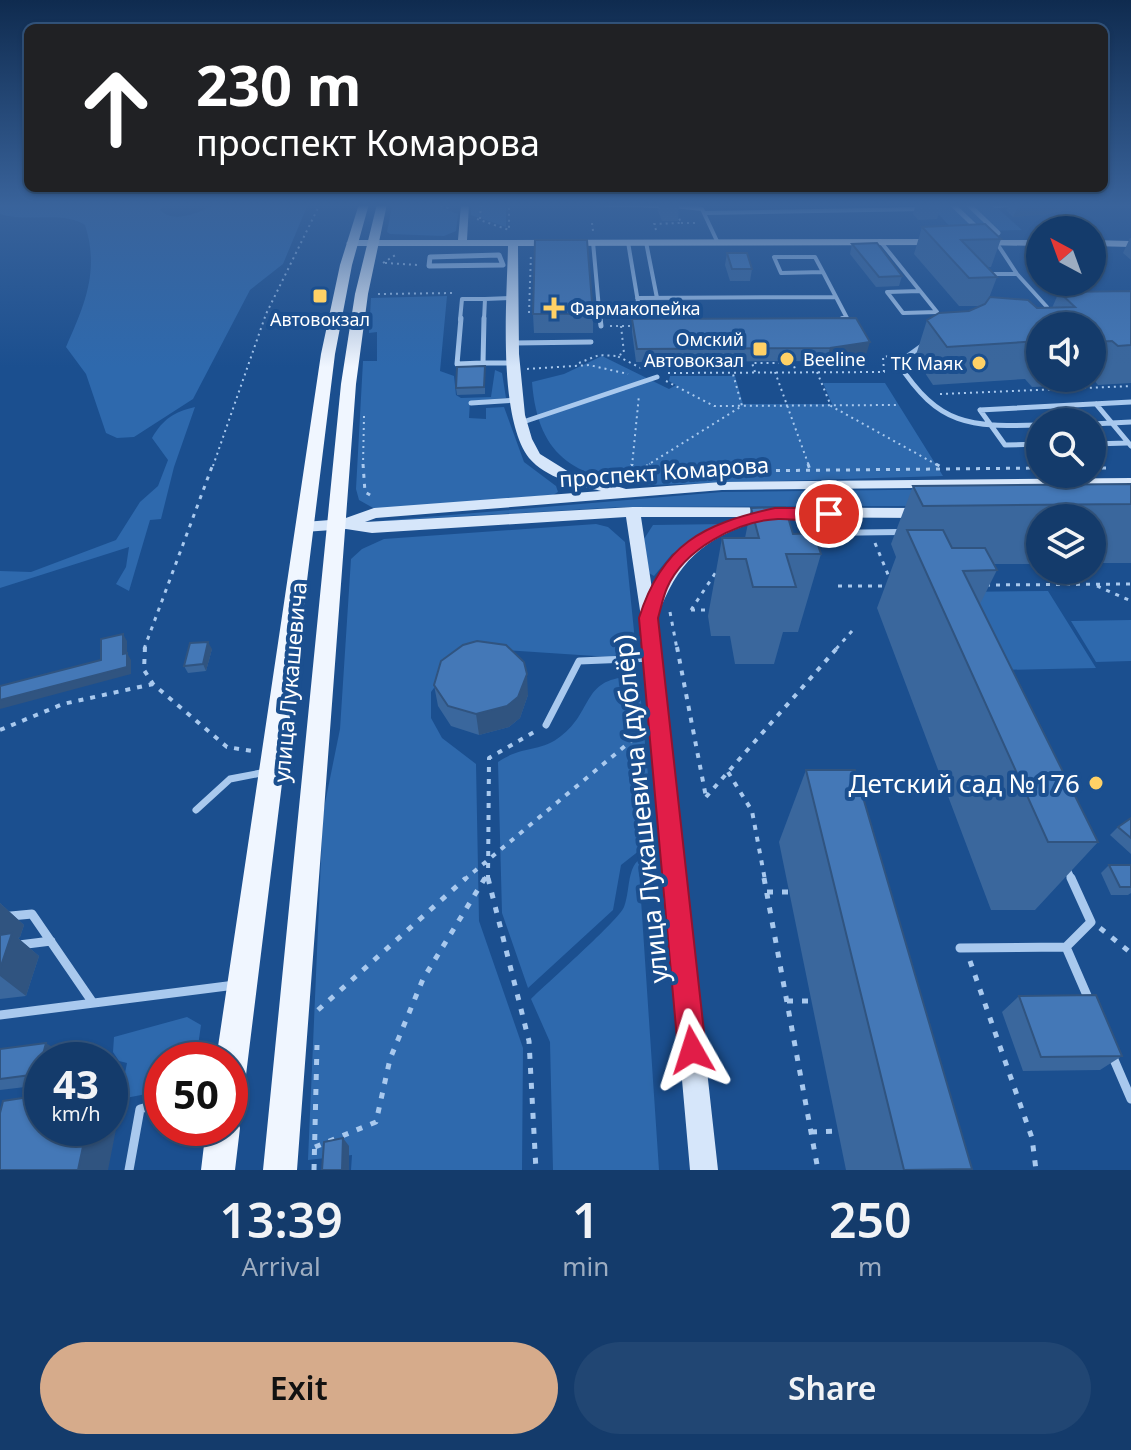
<!DOCTYPE html>
<meta charset="utf-8">
<style>
body{margin:0;font-family:"Noto Sans",sans-serif;background:#214673;color:#f1f3f6;height:100vh;display:flex;flex-direction:column;font-size:30px;white-space:nowrap}
*{box-sizing:border-box;margin:0}
p{font-size:26px;color:#9dadc1}
.icon{flex:none;width:44px;height:44px;fill:none;stroke:currentColor;stroke-width:2;stroke-linecap:round;stroke-linejoin:round}
.map{position:relative;height:1170px;overflow:hidden}
.drawer{display:flex;flex-direction:column;background:#143b6b;flex:1}
.drawer>*{flex:none}
.guide{position:absolute;left:24px;top:24px;width:1084px;height:168px;border-radius:12px;box-shadow:0 2px 6px #0004,0 0 0 2px #33557e;background:#202124;color:#fff;overflow:hidden}
.needle{width:52px;rotate:319deg}
.controls{position:absolute;left:1026px;top:216px;display:grid;gap:16px}
.controls a{display:grid;place-items:center;width:80px;height:80px;border-radius:50%;background:#143b6b;box-shadow:0 2px 6px #0004,0 0 0 2px #33557e;font-size:40px}
.speed{position:absolute;left:24px;top:1042px;display:flex;gap:16px;font-size:40px;font-weight:700;text-align:center}
.speed>*{display:grid;place-content:center;width:104px;height:104px;border-radius:50%;background:#143b6b;box-shadow:0 2px 6px #0004,0 0 0 2px #33557e;line-height:1}
.speed small{font-size:20px;font-weight:400}
.speed .limit{border:12px solid #d22;background:#fff;color:#111}
.pin{position:absolute;display:grid;place-items:center;width:68px;height:68px;color:#fff;margin:-34px;border:4px solid #fff;border-radius:50%;box-shadow:0 2px 8px #0007}
.me{position:absolute;width:88px;margin:-44px;rotate:354deg;stroke-linejoin:round;filter:drop-shadow(0 0 6px #0008)}
.turn{display:flex;align-items:center;gap:28px;height:168px;padding:0 40px;font-size:36px}
.turn .icon{width:104px;height:104px;stroke-width:2.5}
.turn b{display:block;font-size:56px;line-height:68px}
.eta{display:flex;justify-content:space-evenly;align-items:center;height:136px;text-align:center}
.eta b{font-size:48px;font-weight:600;line-height:56px}
.button{display:flex;gap:16px;margin-top:auto;padding:16px 40px}
.button a{flex:1;height:92px;border-radius:48px;background:#d6ab8b;color:#111;font-size:32px;font-weight:600;line-height:92px;text-align:center}
.button a+a{background:#214673;color:#f1f3f6}
.map>svg:first-child{display:block}
.green{fill:#2e69ad}
.lines{fill:none;stroke-linecap:round;stroke-linejoin:round}
.path-far3{stroke:#a9c9ee;stroke-width:2;stroke-dasharray:2 4;stroke-linecap:butt}
.path-far2{stroke:#a9c9ee;stroke-width:3;stroke-dasharray:4 6;stroke-linecap:butt}
.path-far1{stroke:#a9c9ee;stroke-width:4;stroke-dasharray:5 7;stroke-linecap:butt}
.path{stroke:#a9c9ee;stroke-width:5;stroke-dasharray:6 9;stroke-linecap:butt}
.lane-far4{stroke:#a9c9ee;stroke-width:4}
.lane-far3{stroke:#a9c9ee;stroke-width:5}
.lane-far2{stroke:#a9c9ee;stroke-width:6}
.lane-far1{stroke:#a9c9ee;stroke-width:7}
.lane{stroke:#a9c9ee;stroke-width:9}
.street{stroke:#a9c9ee;stroke-width:5}
.secondary{fill:#d6e6fa;fill-rule:evenodd}
.primary{fill:#f0f6ff;fill-rule:evenodd}
.wall{fill:#3a679d;fill-rule:evenodd}
.shaded-wall{fill:#305480}
.building{fill:#4478b7;stroke:#305480;stroke-width:2}
.route{fill:#e11d48;stroke:#92132f;stroke-width:2}
.poi-dot{fill:#ffd166;stroke:#1b4f8f;stroke-width:3}
.labels{text-anchor:middle;dominant-baseline:central;stroke-width:8;stroke-linejoin:round;paint-order:stroke}
.far-poi-label{font-size:18px;fill:#fff;stroke:#1b4f8f;text-anchor:start}
.street-label{font-size:22px;fill:#fff;stroke:#1b4f8f}
.near-poi-label{font-size:26px;fill:#fff;stroke:#1b4f8f;text-anchor:end}
.near-street-label{font-size:26px;fill:#fff;stroke:#1b4f8f}
</style>
<div class="map">
<svg width="1131" height="1170" viewBox="0 0 1131 1170">
<rect width="100%" height="100%" fill="#1b4f8f"/>
<path class="green" d="M0,204H164L160,210C177,226 203,209 218,204C230,199 291,204 308,204L283,264L250,290L193,399L134,437L117,438L106,433L86,374L66,347C84,306 100,271 85,225C63,210 27,223 0,214Z
M400,204H432L458,214L456,231L444,236L390,234L387,232L392,206Z
M471,204H506V227L471,215Z
M929,204H993L1022,230L955,232Z
M447,296L440,371L454,376L456,395L461,398L491,397L495,370L502,373L506,398L470,401L469,418L486,419V408L504,407L524,462L556,486L558,492L553,495L375,509L359,500L356,489L363,361H377V332L369,333L371,298Z
M602,356L669,389L676,385L669,381L670,376H735L743,404H832L823,383H885L943,476L651,485C578,479 538,460 532,382L564,374Z
M195,407L174,467L161,519L150,520L129,591L116,584L126,567L129,547L0,588V571L31,572L116,540L140,502L158,486L168,460L152,438C163,419 174,412 195,407Z
M1131,487V505L622,507L367,522L722,492Z
M596,524L608,527L625,542L636,651L610,657L491,649L447,670L431,692V718L442,738L476,764L479,921L523,1048L522,1170H351L352,1155L308,1160L323,813L340,729L351,559L362,549L384,539Z
M726,524L672,554L654,576L649,573L644,539L653,525Z
M1048,591L1096,668L999,670L959,592Z
M1131,620V661L1096,662L1071,621Z
M629,677L639,680L654,839L621,865L613,910L528,988L502,913L498,762C522,745 540,753 561,736C593,712 582,679 629,677Z
M654,854L655,868L639,870L659,1170H553L550,1042L531,999C546,984 619,920 624,907C632,887 624,857 654,854Z
M187,1017L201,1025L196,1060H162V1091L110,1101V1091L122,1088L127,1063L119,1061L113,1052L114,1037Z"/>
<g class="lines">
<path class="path-far3" d="M435,204L451,209
M477,219L509,230V204
M480,219L481,204
M592,223L593,231
M681,223H698
M656,230L654,224L681,223L679,218
M383,263L397,254
M385,263L418,265
M1071,282L1083,294
M378,294L454,293
M529,313L531,253
M610,326H631
M621,326L624,353L617,356L645,370
M579,363L599,355L617,356
M527,369L589,365L628,374
M755,372L752,363H793L796,372
M775,372L809,466
M817,372L831,406L939,466
M668,373L884,372L883,357L889,356
M666,381L714,406L896,405
M940,394L1131,386
M213,466L266,314L320,204
M363,466L364,416
M632,466L639,395
M646,466L742,406L733,374"/>
<path class="path-far2" d="M363,464L365,492L375,498
M808,464L810,470
M936,464L943,468
M1092,468H1112
M736,471L1040,468
M700,473L720,472
M631,475L632,464
M624,480L650,464
M875,543L889,577
M986,585L1131,584
M838,586H886
M1097,586L1131,601
M691,610L716,572
M691,610H711
M670,612L677,649
M144,649L213,464
M836,649L853,630"/>
<path class="path-far1" d="M145,647L144,670L153,684L227,747L252,751
M677,647L706,797
M0,730L63,704L153,684
M728,772L752,811L765,880
M706,797L838,647
M464,880L643,731
M484,880L486,877
M488,880L489,758L536,731"/>
<path class="path" d="M488,878L529,1041L536,1170
M764,878L818,1170
M767,892H789
M1100,928L1131,953
M970,961L1032,1138L1036,1170
M787,1001H811
M318,1010L466,878
M811,1132L838,1131
M315,1147L376,1122L390,1059L423,979L485,878
M314,1170L317,1045"/>
<path class="lane-far4" d="M595,204L663,206
M674,206L702,209L717,241
M995,206L1024,204
M705,213L922,209
M880,241L937,312
M593,242L600,320
M628,242L641,320H646
M646,242L657,298
M996,242L1017,274L1047,307
M774,257H815L823,272L781,273Z
M823,272L847,318H842
M987,274H1017
M920,291L887,292L903,313L937,312
M637,298L836,297
M460,320L462,299H485
M484,320L485,299L513,298"/>
<path class="lane-far3" d="M461,318L457,364L483,363
M484,318L483,363H511
M600,318L601,326
M641,318L646,320
M514,343L591,342
M923,345L898,363C939,426 969,427 1040,425
M471,403L517,400
M1096,404L1131,446
M980,410L1131,402
M980,410L1005,445L1040,444
M520,423L657,377
M1092,424L1131,422
M1092,444L1127,443"/>
<path class="lane-far2" d="M820,533L900,532"/>
<path class="lane-far1" d="M546,725L579,661L653,658
M196,810L230,779L266,772
M1066,867L1072,880"/>
<path class="lane" d="M0,917L32,914L93,1003
M19,945L51,941
M1066,947L1091,922L1071,878
M960,948L1066,947L1089,1000
M0,1015L235,985
M1112,1055L1131,1099
M129,1170L140,1109L162,1103"/>
<path class="street" d="M952,204L980,231
M968,204L998,233
M499,255L503,265L429,266L430,257Z"/>
<path class="secondary" d="M461,204H469L467,240L938,239L943,242L938,245L518,246L519,354L525,415L532,439L540,454L569,472L626,489L722,482L1131,478V486L722,490L376,518L365,522L633,507L921,508L928,513L921,518L761,517L759,521C703,538 677,562 657,618L718,1170H690L641,617L626,517L372,533L346,529L304,532L297,527L304,522L343,519L374,508L601,491C577,485 546,478 529,458C497,416 507,298 508,246H351L346,243L351,240H458ZM641,517H740C701,529 671,552 652,589Z
M978,240H1040V246L981,245L978,244Z
M1092,240L1131,241V247L1092,246Z"/>
<path class="primary" d="M359,204H369L352,265L335,354L246,1075L241,1086L230,1091V1060H216L321,354L340,265Z
M377,204H387L368,294L356,384L297,1170H263L341,384L355,294Z
M230,1114L235,1116L240,1128L235,1170H201L206,1128H230Z"/>
</g>
<path class="wall" d="M659,204H679L678,221H662L658,211Z
M903,204H942L937,219L918,220L913,214L916,204Z
M1008,204H1064L1060,213L1013,217L1006,210Z
M922,227L1001,239L991,267H988L997,277L989,298L1037,308H1052L1059,292L1131,291V383L1098,385L1093,379L1060,381L1057,386L1032,387L1025,379L933,385L915,358L927,320L969,311L982,306H959L914,254ZM1040,326H1092V378H1040Z
M1130,238H1131V260L1123,253Z
M852,244L902,276L899,286L876,287L850,254Z
M727,253L752,269L750,281H730L725,265Z
M533,314H593V333H534Z
M856,318L866,355L826,361L636,362L632,332V319Z
M485,366V394L457,395L456,388Z
M1131,484V563H1092V518H1040V564H994L997,570L980,604L1098,842L1035,910H991L877,608L896,557L891,544L913,486Z
M751,508L793,534L821,554L798,632H783L774,664H735L730,636H711L708,616L722,538H745Z
M212,649L206,671L188,673L184,666Z
M434,685L528,695L520,718L509,727L479,735L451,726L438,706Z
M806,770L972,1169L970,1170H846L779,842Z
M1131,818V854L1110,835L1118,827Z
M1109,865H1131V893L1128,895H1111L1101,873Z
M0,903L24,925L20,937L18,938L39,956L26,996L0,999Z
M1019,996L1122,1056L1100,1070L1023,1071L1002,1012Z
M0,1049L60,1052L58,1060H42V1085L0,1090Z"/>
<path class="shaded-wall" d="M1019,204H1064L1060,213L1013,217Z
M870,342L866,355L826,361L830,348Z
M123,634L127,641V653L131,660V674L0,709V700L123,654Z
M208,642L212,649L206,671L203,664Z
M527,674L528,695L520,718L509,727L479,735L476,714Z
M0,903L24,925L20,937L18,938L39,956L26,996L0,976Z
M46,1043L60,1052L58,1060H42V1077L38,1074Z
M110,1096L121,1104L108,1170H78L87,1128H110Z
M343,1138L349,1146V1170H342Z"/>
<path class="building" d="M985,224L1001,239L961,240L997,277L969,278L922,227Z
M535,240H587L593,314H533Z
M877,243L902,276L879,277L852,244Z
M727,253H747L752,269H732Z
M1131,291V345L1118,346L1112,341L1092,342V326H1040V341L947,347L927,320L939,313L969,311L985,304L990,297L1028,300L1037,308L1075,307L1059,292Z
M856,318L870,342L830,348L637,349L632,319Z
M485,366L484,387L456,388L457,367Z
M1131,484V504L923,506L913,486Z
M785,507L793,534L814,533L821,554H786L796,587H753L746,559H726L722,538H759L751,508Z
M907,530H943L952,548H985L997,570L963,571L1098,842H1048Z
M123,634V654L127,653V667L0,700V686L101,660V639Z
M477,641L506,645L524,662L527,674L518,697L507,706L476,714L448,706L434,685L441,661L463,645Z
M208,642L203,664L184,666L190,643Z
M806,770H855L972,1169L904,1170Z
M1131,818V838L1118,827Z
M1109,865H1131V887H1120Z
M12,933L0,969V935Z
M1096,995L1122,1056L1041,1057L1019,996Z
M46,1043L38,1074L0,1079V1049Z
M42,1095V1128H87L78,1170H0V1113L3,1101Z
M343,1138L342,1170H322L324,1142Z"/>
<linearGradient id="sky" x2="0" y2="1"><stop stop-color="#0f2b4f"/><stop offset="0.56" stop-color="#39639b"/><stop offset="1" stop-color="#39639b" stop-opacity="0"/></linearGradient>
<rect width="1131" height="367" fill="url(#sky)"/>
<path class="route" d="M775,508H829L838,514C826,526 794,518 778,519C737,521 684,549 667,588C663,597 661,608 658,618L706,1050L702,1060L692,1065L682,1060L678,1050L639,618C662,544 703,524 775,508Z"/>
<g class="poi-dot">
<rect x="312" y="288" width="16" height="16" rx="4"/>
<path d="M550 296h8v8h8v8h-8v8h-8v-8h-8v-8h8z"/>
<rect x="752" y="341" width="16" height="16" rx="4"/>
<circle cx="787" cy="359" r="8"/>
<circle cx="979" cy="363" r="8"/>
<circle cx="1096" cy="783" r="8"/>
</g>
<g class="labels">
<g class="far-poi-label">
<text x="570" y="308">Фармакопейка</text>
<text x="320" y="319" text-anchor="middle">Автовокзал</text>
<text x="744" y="339" text-anchor="end">Омский<tspan x="744" dy="21">Автовокзал</tspan></text>
<text x="803" y="359">Beeline</text>
<text x="963" y="363" text-anchor="end">ТК Маяк</text>
</g>
<g class="street-label">
<text transform="translate(664 471) rotate(-4)">проспект Комарова</text>
<text transform="translate(289 682) rotate(-85)">улица Лукашевича</text>
</g>
<g class="near-poi-label">
<text x="1080" y="783">Детский сад №176</text>
</g>
<g class="near-street-label">
<text transform="translate(640 809) rotate(-96)">улица Лукашевича (дублёр)</text>
</g>
</g>
</svg>
<div class="controls">
<a><svg class="needle" viewBox="-14 -14 28 28"><path d="M0-13l5 13h-10z" fill="#e53935"/><path d="M0 13l5-13h-10z" fill="#9dadc1"/></svg></a>
<a><svg class="icon" aria-label="sound" viewBox="0 0 24 24"><path d="M4 9h4l5-4v14l-5-4H4zM17 9q2 3 0 6"/></svg></a>
<a><svg class="icon" aria-label="search" viewBox="0 0 24 24"><circle cx="10" cy="10" r="6"/><path d="M15 15l6 6"/></svg></a>
<a><svg class="icon" aria-label="layers" viewBox="0 0 24 24"><path d="M12 4l9 5-9 5-9-5zM3 14l9 5 9-5"/></svg></a>
</div>
<div class="speed"><div>43<small>km/h</small></div><div class="limit">50</div></div>
<div class="pin" style="left:829px;top:514px;background:#d93025"><svg class="icon" aria-label="arrive" viewBox="0 0 24 24"><path d="M6 21V4h12l-3 4 3 4H6"/></svg></div>
<svg class="me" style="left:692px;top:1050px" viewBox="-20 -20 40 40"><path d="M0-17L14 15 0 8-14 15z" fill="#e11d48" stroke="#fff" stroke-width="4"/></svg>
<div class="guide">
<div class="turn"><svg class="icon" aria-label="ahead" viewBox="0 0 24 24"><path d="M12 20V5M6 11l6-6 6 6"/></svg><div><b>230 m</b>проспект Комарова</div></div>
</div>
</div>
<section class="drawer">
<div class="eta">
<div><b>13:39</b><p>Arrival</p></div>
<div><b>1</b><p>min</p></div>
<div><b>250</b><p>m</p></div>
</div>
<div class="button"><a>Exit</a><a>Share</a></div>
</section>
